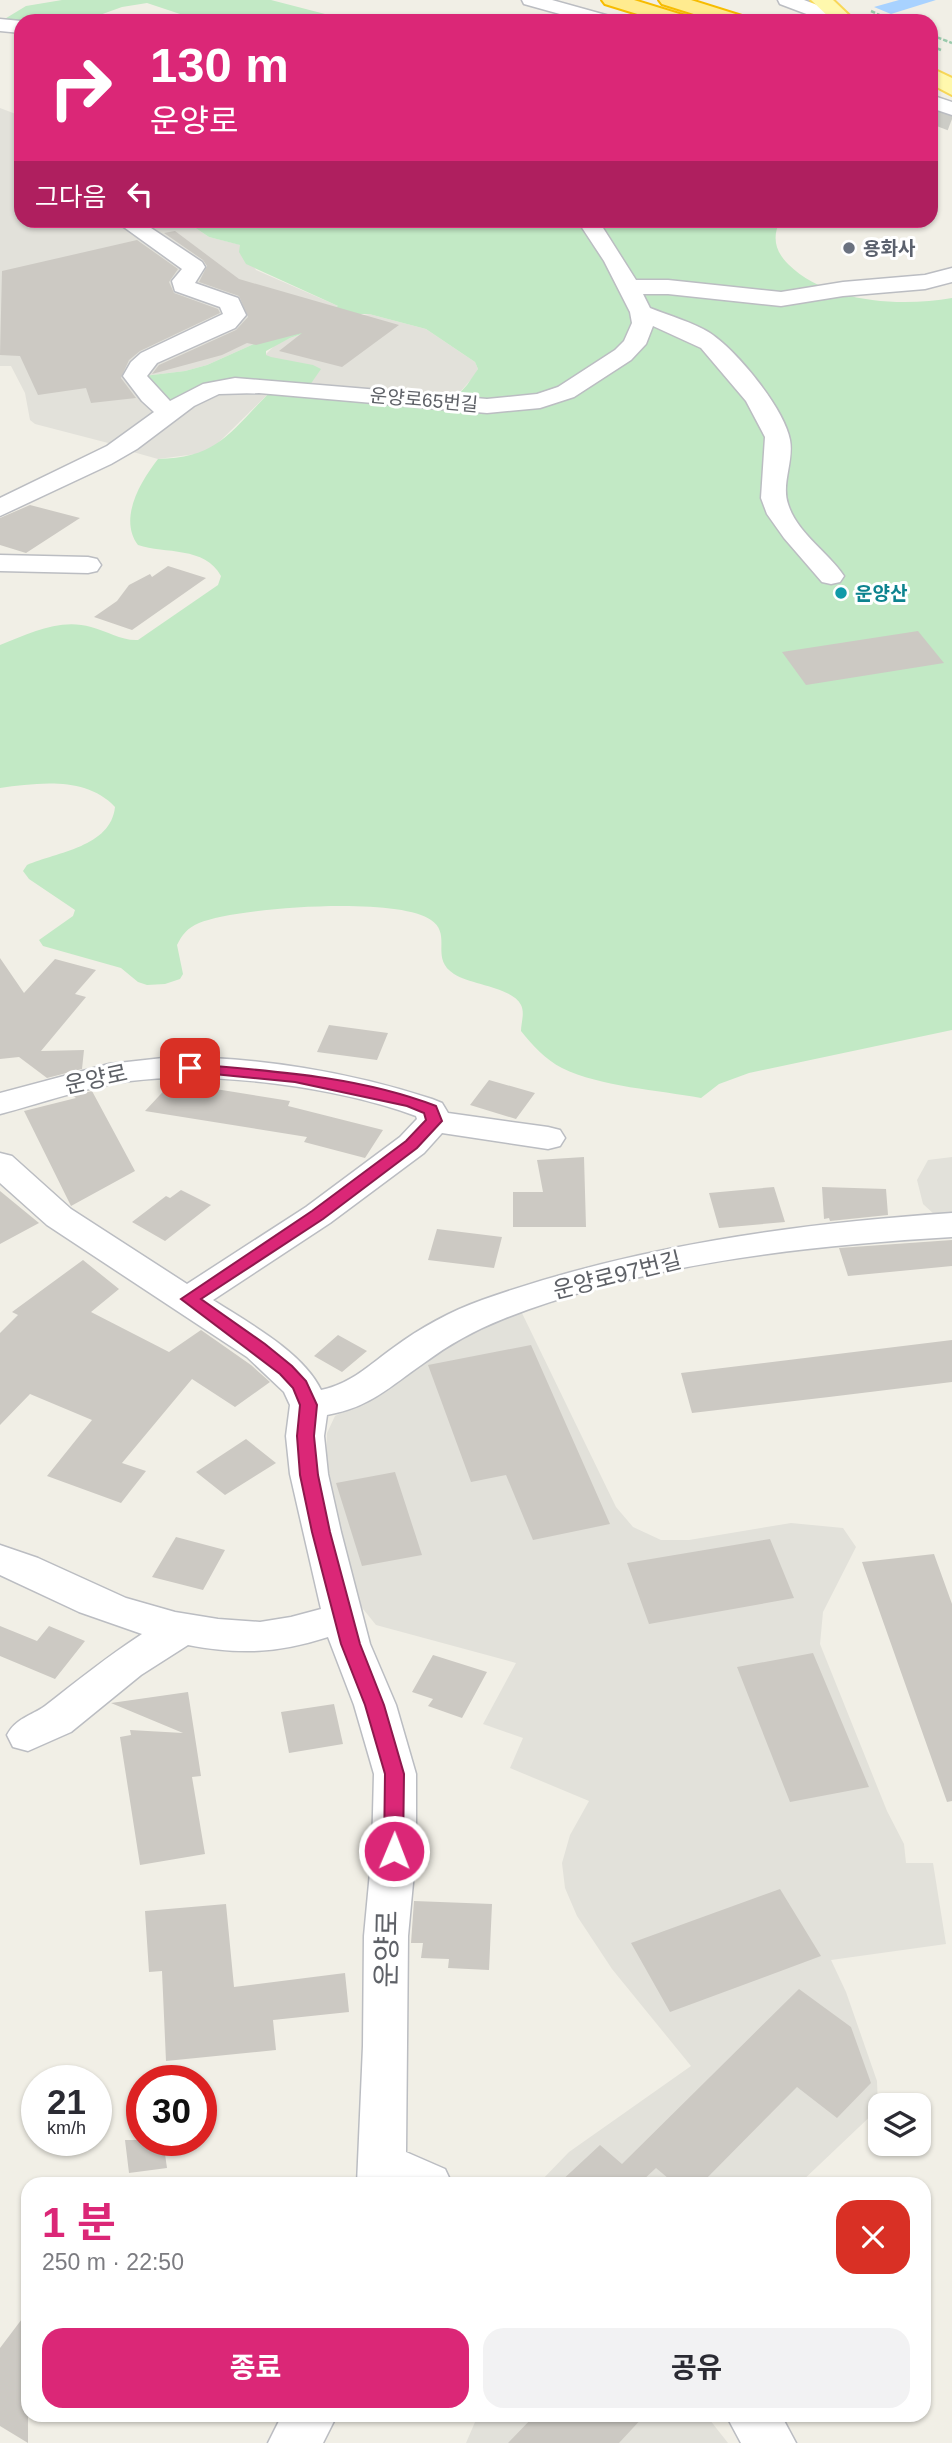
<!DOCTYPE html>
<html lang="ko">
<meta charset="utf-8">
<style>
body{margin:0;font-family:Helvetica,"Noto Sans KR",sans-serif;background:#f2f2f3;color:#2b2b33;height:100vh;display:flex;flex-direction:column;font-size:26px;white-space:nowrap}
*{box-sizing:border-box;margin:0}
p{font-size:23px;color:#7c7c81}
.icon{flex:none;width:38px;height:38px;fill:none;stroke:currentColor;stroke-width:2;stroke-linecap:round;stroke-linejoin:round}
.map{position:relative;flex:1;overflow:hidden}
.details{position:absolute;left:21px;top:2177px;width:910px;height:245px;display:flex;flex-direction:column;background:#fff;border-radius:21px;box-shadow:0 2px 5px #0004}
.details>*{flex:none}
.hud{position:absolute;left:14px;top:14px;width:924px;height:214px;border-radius:21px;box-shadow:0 2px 5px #0004;background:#db2777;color:#fff;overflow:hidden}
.fabs{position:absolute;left:868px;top:2093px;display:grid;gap:14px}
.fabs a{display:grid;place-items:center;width:63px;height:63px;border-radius:14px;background:#fff;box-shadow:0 2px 5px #0004;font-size:35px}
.speed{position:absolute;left:21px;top:2065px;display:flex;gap:14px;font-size:35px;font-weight:700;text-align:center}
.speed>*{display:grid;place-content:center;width:91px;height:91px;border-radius:50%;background:#fff;box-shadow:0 2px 5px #0004;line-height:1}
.speed small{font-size:18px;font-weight:400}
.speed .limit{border:10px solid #d22;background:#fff;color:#111}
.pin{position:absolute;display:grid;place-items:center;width:60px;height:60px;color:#fff;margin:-30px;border-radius:14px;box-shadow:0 4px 10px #0006}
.me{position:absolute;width:77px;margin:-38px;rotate:1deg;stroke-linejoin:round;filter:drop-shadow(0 0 5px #0008)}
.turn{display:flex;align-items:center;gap:24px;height:147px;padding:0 21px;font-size:32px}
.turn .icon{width:91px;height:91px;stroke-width:2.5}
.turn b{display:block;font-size:49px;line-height:60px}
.then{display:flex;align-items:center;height:66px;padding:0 21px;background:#0003;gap:14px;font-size:26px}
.round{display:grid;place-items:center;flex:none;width:74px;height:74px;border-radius:21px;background:#f2f2f3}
.head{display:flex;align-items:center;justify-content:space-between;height:119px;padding:0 21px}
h1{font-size:42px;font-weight:700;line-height:52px;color:#db2777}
.cta{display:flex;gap:14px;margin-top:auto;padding:14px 21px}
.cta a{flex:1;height:80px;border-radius:21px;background:#db2777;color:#fff;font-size:28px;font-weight:700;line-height:80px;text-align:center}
.cta a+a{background:#f2f2f3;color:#2b2b33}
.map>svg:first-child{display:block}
.industrial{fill:#e2e1da}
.green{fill:#c2e9c5}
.water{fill:#a8d2ff}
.building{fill:#ccc9c3}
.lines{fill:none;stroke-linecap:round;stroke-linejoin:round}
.highway-tunnel{stroke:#ccccc6;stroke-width:24;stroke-dasharray:24 11;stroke-linecap:butt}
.minor-casing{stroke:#bbbdc2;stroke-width:3}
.major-casing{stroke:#f8d758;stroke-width:4}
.highway-casing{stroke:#f7bc00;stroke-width:4}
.path{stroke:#9acaac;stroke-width:2.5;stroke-dasharray:4.5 2;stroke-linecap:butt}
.minor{fill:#fff;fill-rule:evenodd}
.major{fill:#fff8ad;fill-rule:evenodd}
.highway{fill:#ffeb8f;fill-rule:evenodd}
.route{fill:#db2777;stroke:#8e194d;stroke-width:2}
.worship-dot{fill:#6b7280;stroke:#fff;stroke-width:2.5}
.culture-dot{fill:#0f9aa8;stroke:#fff;stroke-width:2.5}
.labels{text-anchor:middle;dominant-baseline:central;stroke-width:6;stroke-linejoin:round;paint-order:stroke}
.far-worship-label{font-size:19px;font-weight:bold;fill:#5b616d;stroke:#fff;text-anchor:start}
.far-street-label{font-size:19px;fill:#5e6167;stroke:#fff}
.far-culture-label{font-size:19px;font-weight:bold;fill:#0d838f;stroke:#fff;text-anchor:start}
.street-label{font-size:23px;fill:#5e6167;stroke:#fff}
.near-street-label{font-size:28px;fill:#5e6167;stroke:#fff}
</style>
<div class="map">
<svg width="952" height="2443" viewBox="0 0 952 2443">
<rect width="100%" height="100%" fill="#f1efe6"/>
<path class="industrial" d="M0,108L21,116V220L185,221L209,237L241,245L256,270L338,306L207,365L185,371L144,376L172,405L112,444L35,424L30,420L25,393L11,366H0Z
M369,314L426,329L475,362L478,369L475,375L452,401L304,387L265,355L275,345L290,338L350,317Z
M271,391L215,446L204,453L158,459L133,452V448L185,409L213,393Z
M952,1157V1214L935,1215L923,1204L917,1180L928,1160Z
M520,1309L616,1507L633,1527L661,1540H689L791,1523L843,1528L856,1547L823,1612L820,1644L887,1811L904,1844L906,1863H933L946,1944L831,1960L846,1992L877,2081L878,2109L799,2184H538L569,2152L691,2066L612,1969L577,1916L565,1888L562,1863L570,1835L589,1801L510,1768L523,1738L483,1724L516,1663L376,1625L355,1599L326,1472L327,1433L335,1416L373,1397L432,1351Z
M478,2415H706L728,2443H466Z"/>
<path class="green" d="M62,0H271L352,21H201L147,3L122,7L83,21L3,20L26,6Z
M185,221H780C772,237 775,251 788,264C827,303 900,307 952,298V1030L749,1073L719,1084L701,1098C658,1090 601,1087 562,1068C546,1060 532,1045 521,1031C521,1023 525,1013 521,1005C512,987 471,985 454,974C429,958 453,935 431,920C398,896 238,907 199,923C187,928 182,935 177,945L183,974L180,979L165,984L147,985L138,982L121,968L43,946L39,940L73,916L75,910L29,879L23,871L27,865C57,852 111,847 115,807C86,776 38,783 0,788V645C29,634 59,618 91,627C107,631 122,641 138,640L218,585L221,576C205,546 165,554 138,545C118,518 141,481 158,459C219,458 231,431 271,391L445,409L467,385L478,369L475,362L426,329L369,314H360L290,338L266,351V355L271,357L313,365L321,369L310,385L254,383L172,405L144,376L185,371L207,365L338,306L246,264L239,252L240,245L209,237Z"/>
<path class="water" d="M899,0H936L891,14L874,7Z"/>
<path class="building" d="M175,231L239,279L399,325L342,367L279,351L302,333L256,345L247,343L222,355L152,374L159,365L236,330L248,317L239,296L199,282L207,266L203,260L164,233Z
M137,240L178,269L169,282L174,293L218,309L220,313L140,351L129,360L121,378L136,398L91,403L86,388L38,395L20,356L0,355L2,271Z
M30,505L80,518L26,553L0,545V518Z
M168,566L206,578L132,630L94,617L117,601L129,585L150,574L152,577Z
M918,631L944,663L806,685L782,652Z
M0,958L24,993L55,959L96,970L75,994L86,997L41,1051L84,1050L82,1069L47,1078L19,1057L0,1059Z
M329,1025L388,1033L377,1060L317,1052Z
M489,1080L535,1093L516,1119L470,1105Z
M172,1082L290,1101L288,1106L383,1130L365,1158L304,1142L307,1137L145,1111Z
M92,1091L135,1171L71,1206L24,1111L76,1098L73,1096Z
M584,1157L586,1227H513V1192H543L537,1160Z
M774,1187L785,1222L719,1228L709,1193Z
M822,1187L886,1189L888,1215L830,1221L829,1218L824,1219Z
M181,1190L211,1205L165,1241L132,1222L166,1196L170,1198Z
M0,1191L39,1223L0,1244Z
M437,1229L502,1237L494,1268L428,1260Z
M952,1240V1266L848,1276L839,1248Z
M83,1260L119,1289L91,1312L169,1352L201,1330L251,1365L270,1382L235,1407L192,1379L122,1463L146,1471L121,1503L47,1476L92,1420L30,1394L0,1425V1333L18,1315L12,1312Z
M338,1335L367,1351L342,1372L314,1356Z
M952,1340V1382L829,1397L692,1413L681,1373Z
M531,1345L584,1465L610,1524L533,1540L506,1475L471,1482L428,1365Z
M246,1439L276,1463L225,1495L196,1472Z
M395,1472L422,1555L362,1566L336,1483Z
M176,1537L225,1550L203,1590L152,1577Z
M770,1539L794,1598L649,1624L627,1563Z
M934,1554L952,1604V1801L947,1802L862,1562Z
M0,1626L37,1641L49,1626L85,1641L55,1679L0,1656Z
M813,1653L869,1787L790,1802L737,1667Z
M433,1655L487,1672L462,1718L428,1706L433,1699L412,1692Z
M188,1692L201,1776L192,1777L205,1854L140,1865L120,1737L131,1735L130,1730L183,1733L111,1703Z
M334,1704L343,1744L289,1753L281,1712Z
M780,1889L821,1956L670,2012L631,1943Z
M414,1901L492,1904L489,1970L448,1968L449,1959L421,1958L423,1943H411Z
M226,1904L234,1987L345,1973L349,2012L273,2020L276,2050L166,2061L162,1971L149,1972L145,1911Z
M799,1989L851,2027L871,2083L837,2118L797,2087L701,2184H675L656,2168L642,2181L646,2184H558L600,2145L622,2164Z
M125,2140H163L167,2168L129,2173Z
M28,2311V2443L0,2426V2348Z
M535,2415H645L619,2443H508Z"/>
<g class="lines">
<path class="highway-tunnel" d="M931,111L952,119"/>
<g class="minor-casing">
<path id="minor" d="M522,0H552L613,17L615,21H585L524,4Z
M778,0H804L849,17L851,21H825L780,4Z
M0,19L21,21V33L0,31Z
M931,95L952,102V115L931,108Z
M114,220H139L202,262L205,267L195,283L238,298L246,315L235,328L157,363L147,376L170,401L203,384L235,378L487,399L537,394L558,387L615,350L624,341L632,323L630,312L604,261L577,220H598L636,280H668L781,292L843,282L925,275L952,268V282L925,289L843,296L781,306L668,294H643L650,308C670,316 692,322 710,333C737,351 784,408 790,440C794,461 781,484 788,504C797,533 828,552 844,576L840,582L831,584L822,582L784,538L767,514L761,498L765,437L746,401L701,348L653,326L646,344L631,360L574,397L540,408L487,413L259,393L219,394L194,406L137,449L111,464L0,516V498L107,446L154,412L142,401L123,376L131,362L141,353L223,314L220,307L175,291L172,281L182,269Z
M0,555L88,557L97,559L101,565L97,571L88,573L0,571Z
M172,1057C259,1057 350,1072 432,1099L442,1103L448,1113L548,1127L560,1130L565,1138L560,1146L548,1149L442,1133L424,1153L330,1223L213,1300C247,1322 303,1352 321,1390C351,1384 369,1365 393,1348C420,1328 451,1311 482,1300C634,1246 792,1224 952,1213V1237C801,1246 645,1263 503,1319C475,1330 448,1345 424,1363C389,1387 371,1407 327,1415L324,1436L328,1474L341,1532L370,1644L396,1705L416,1774V1851L408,1936L406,2152L445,2169L452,2184H357L363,2046L364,1936L372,1851L374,1774L354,1705L328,1637C278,1653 240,1655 188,1645L141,1675L71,1732L28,1751L13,1747L7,1735C16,1718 31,1716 45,1706C77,1681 108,1656 142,1634L79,1612L0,1575V1545L38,1558L126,1598L175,1612L218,1619L260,1622L291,1617L321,1609L290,1474L286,1436L290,1405L284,1392L247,1357L47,1225L0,1183V1153L12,1156L71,1209L187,1284L306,1207L400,1137L417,1119L416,1116C338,1087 212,1070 130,1081C85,1087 43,1103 0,1114V1093L109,1064Z
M282,2415H337L323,2443H268Z
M726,2415H781L796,2443H741Z"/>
</g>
<g class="major-casing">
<path id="major" d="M811,0H833L855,21H833Z
M931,68L952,78V95L931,84Z"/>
</g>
<g class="highway-casing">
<path id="highway" d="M602,0H634L689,17L692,21H660L605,4Z
M659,0H691L745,17L748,21H716L662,4Z"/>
</g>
<path class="path" d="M871,11L892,21
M931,35L952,43
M931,46L941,50"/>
<use href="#minor" class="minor"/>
<use href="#major" class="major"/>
<use href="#highway" class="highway"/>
</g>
<path class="route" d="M190,1064C271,1071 358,1076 436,1106L442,1121L417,1148L323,1219L201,1299L265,1344L292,1366L306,1381L317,1405L314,1436L318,1475L330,1532L360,1644L384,1705L404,1774L403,1851L401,1856L394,1859L387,1856L384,1851L385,1774L365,1705L341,1644L312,1532L300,1475L297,1436L300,1405L293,1388L280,1374L181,1299L312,1211L406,1141L426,1120L424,1113L407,1106L295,1082L184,1071L182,1068L184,1065Z"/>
<circle class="worship-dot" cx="849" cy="248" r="7"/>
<circle class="culture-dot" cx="841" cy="593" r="7"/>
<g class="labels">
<g class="far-worship-label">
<text x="863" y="248">용화사</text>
</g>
<g class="far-street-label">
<text transform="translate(424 400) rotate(5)">운양로65번길</text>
</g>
<g class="far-culture-label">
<text x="855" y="593">운양산</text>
</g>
<g class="street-label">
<text transform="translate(96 1079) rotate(-12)">운양로</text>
<text transform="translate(617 1275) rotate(-14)">운양로97번길</text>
</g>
<g class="near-street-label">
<text transform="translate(387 1949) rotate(-89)">운양로</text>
</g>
</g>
</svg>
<div class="fabs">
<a><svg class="icon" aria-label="layers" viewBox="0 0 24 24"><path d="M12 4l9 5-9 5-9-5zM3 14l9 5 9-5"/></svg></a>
</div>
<div class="speed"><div>21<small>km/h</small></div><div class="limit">30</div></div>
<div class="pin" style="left:190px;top:1068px;background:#d93025"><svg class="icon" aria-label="arrive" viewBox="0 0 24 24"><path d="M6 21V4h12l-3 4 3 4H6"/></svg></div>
<svg class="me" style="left:394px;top:1851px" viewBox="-20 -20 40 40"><circle r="17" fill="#db2777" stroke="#fff" stroke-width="3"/><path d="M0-11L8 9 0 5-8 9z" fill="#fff"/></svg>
<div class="hud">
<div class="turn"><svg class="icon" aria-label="right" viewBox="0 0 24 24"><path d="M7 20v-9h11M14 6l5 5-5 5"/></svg><div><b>130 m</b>운양로</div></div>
<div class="then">그다음<svg class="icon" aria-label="left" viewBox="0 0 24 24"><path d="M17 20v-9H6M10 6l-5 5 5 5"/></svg></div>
</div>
<section class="details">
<div class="head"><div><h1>1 분</h1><p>250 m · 22:50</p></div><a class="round" style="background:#d93025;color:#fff"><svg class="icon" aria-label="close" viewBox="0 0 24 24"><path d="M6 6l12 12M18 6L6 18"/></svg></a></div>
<div class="cta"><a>종료</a><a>공유</a></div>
</section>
</div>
